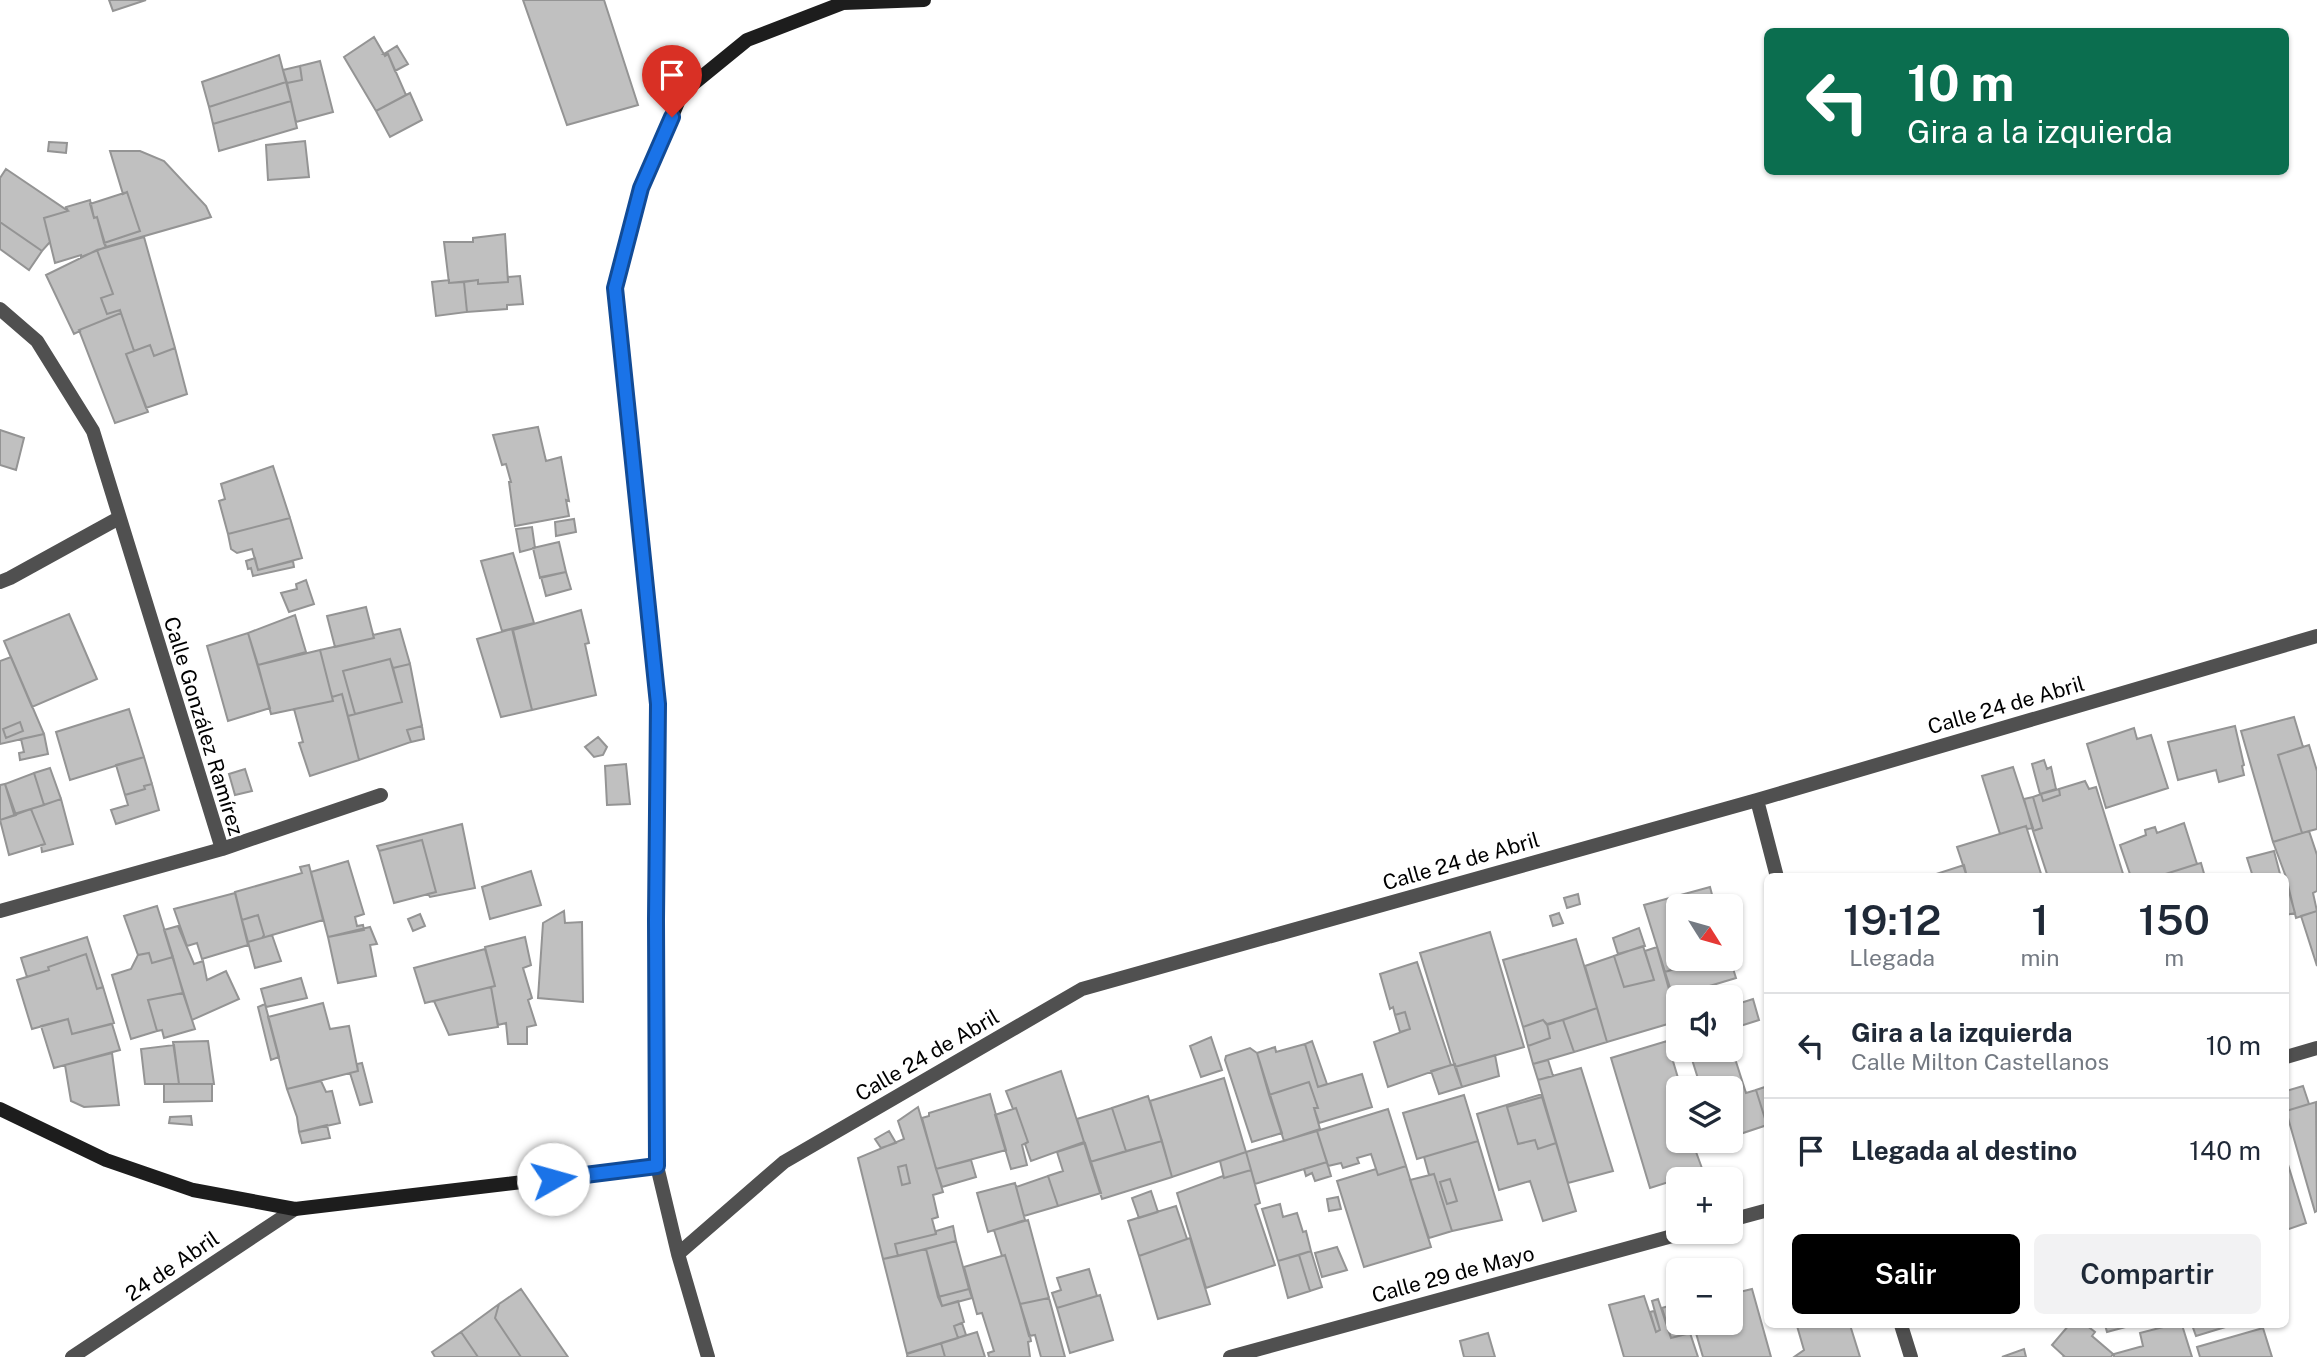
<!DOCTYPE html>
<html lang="es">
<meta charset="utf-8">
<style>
body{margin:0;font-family:"Public Sans",sans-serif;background:#f2f2f3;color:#1f2937;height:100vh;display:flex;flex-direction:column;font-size:26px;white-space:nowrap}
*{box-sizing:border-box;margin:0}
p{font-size:23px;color:#747a83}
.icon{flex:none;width:38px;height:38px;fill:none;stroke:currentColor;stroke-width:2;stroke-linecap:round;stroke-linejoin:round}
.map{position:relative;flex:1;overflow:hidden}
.side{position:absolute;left:1764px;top:873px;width:525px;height:455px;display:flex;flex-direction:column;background:#fff;border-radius:10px;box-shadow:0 2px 5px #0004}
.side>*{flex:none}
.banner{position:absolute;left:1764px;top:28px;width:525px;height:147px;border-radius:10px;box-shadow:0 2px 5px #0004;background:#0b6e4f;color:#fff;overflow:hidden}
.needle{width:46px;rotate:127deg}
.controls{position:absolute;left:1666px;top:894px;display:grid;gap:14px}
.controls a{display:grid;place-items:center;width:77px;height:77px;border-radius:10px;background:#fff;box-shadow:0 2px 5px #0004;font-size:35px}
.pin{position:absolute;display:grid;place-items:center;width:60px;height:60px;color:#fff;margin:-72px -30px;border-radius:50% 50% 50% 0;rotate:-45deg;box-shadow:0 0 7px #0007}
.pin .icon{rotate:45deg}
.me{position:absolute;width:77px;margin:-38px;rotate:83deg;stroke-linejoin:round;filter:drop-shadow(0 0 5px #0008)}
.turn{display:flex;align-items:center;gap:24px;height:147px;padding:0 28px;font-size:32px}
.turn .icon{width:91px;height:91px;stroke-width:2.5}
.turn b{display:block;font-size:49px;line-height:60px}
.eta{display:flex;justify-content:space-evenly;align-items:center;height:119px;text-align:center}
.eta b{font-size:42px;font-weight:600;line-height:49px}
.action{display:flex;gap:14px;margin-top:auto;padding:14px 28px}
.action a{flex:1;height:80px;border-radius:10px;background:#000;color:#fff;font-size:28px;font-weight:600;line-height:80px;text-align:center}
.action a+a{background:#f2f2f3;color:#1f2937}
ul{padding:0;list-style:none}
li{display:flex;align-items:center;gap:21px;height:105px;padding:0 28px;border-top:2px solid #e0e1e3}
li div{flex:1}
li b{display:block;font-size:26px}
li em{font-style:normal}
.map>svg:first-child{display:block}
.building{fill:#c0c0c0;stroke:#949494;stroke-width:2;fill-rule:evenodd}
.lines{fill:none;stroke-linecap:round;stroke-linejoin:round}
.street{stroke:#505050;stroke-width:14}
.secondary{stroke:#1d1d1d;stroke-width:14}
.route-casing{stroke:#114b97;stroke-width:18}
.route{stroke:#1a73e8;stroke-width:12}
.labels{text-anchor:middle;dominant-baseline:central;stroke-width:5;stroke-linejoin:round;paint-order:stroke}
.street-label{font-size:21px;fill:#000;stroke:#fff}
</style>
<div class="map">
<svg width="2317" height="1357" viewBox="0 0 2317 1357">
<rect width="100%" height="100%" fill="#fff"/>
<path class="building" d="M109,0H146L113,11Z
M523,0H604L638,105L567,125Z
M374,37L385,56L388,54L406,95L376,111L344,57Z
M397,46L408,64L395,71L388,54H384Z
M279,55L286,82L209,107L202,82Z
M320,61L333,112L296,122L287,83L302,80L300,66Z
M300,66L302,80L287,83L283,70Z
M286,82L291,101L213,124L209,107Z
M410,93L422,120L390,137L376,111Z
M291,101L297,128L219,151L213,124Z
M305,141L309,177L268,180L266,145Z
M49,142L67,143L66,153L48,151Z
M110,151H140L164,161L206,206L211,217L106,247L104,243L140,231L127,192L123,194Z
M6,169L68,211L44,218L50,242L42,251L0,222V178Z
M127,192L140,231L104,243L97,217L94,218L90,204Z
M90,200L94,218L97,217L106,247L81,257V255L55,263L44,218L68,211L66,207Z
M0,222L42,251L29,270L0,249Z
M505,234L508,282L478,284V280L449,283L444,242H473V238Z
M144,237L175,348L154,356L150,345L134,351L120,310L107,314L101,298L113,294L97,250Z
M97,250L113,294L101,298L107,314L120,310L121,313L79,330L80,331L74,334L46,275Z
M520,276L523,304L507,305V309L467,312L464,282L478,280V284L508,282V277Z
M449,280V283L464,282L467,312L436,316L432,282Z
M121,313L134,351L126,354L148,412L115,423L79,330Z
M150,345L154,356L175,348L187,394L146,408L126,354Z
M538,427L546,461L561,457L569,501L566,500L569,516L515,526L509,482H511L506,464L502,465L493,435Z
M0,430L24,438L16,470L0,465Z
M273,466L290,518L228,534L219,501L225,499L221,484Z
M290,518L302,558L258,570L252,549L237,553L231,549L228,534Z
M574,519L576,532L556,536L555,522Z
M532,527L535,548L520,552L516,529Z
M559,542L566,572L540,578L533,548Z
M513,553L534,623L502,631L481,561Z
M255,558L258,570L293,561L294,567L253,576L251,568L248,569L246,561Z
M566,572L571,589L546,596L541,577Z
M306,580L314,604L289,612L281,593L297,589L296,584Z
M366,607L374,638L335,647L327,616Z
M581,610L589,643L585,644L596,695L532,710L513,630Z
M69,614L97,679L32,707L4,641Z
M295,615L306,652L258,665L248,633Z
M400,629L410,664L393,668L390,659L343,671L355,714L348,716L342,694L332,697L320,650L374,638L373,635Z
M512,629L532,710L501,717L477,639Z
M248,633L270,708L228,721L207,646Z
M320,650L333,701L271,714L258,665Z
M11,657L44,734L0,744V661ZM20,722L23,731L6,738L3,729Z
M390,659L402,702L355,714L343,671Z
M410,664L422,726L407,730L411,742L359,760L348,716L402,702L393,668Z
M342,694L359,760L310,776L299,743L303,742L294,709L333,701L332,697Z
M129,709L144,757L70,780L56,732Z
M2294,717L2303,747L2278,755L2302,833L2273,842L2241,731Z
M20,722L23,731L6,738L3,729Z
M422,726L424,739L411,742L407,730Z
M2235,726L2244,765L2242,766L2244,775L2219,782L2216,770L2178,780L2168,742Z
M2134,728L2137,739L2151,735L2168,788L2106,808L2087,744Z
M44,734L48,754L20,760L19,753L24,752L21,739Z
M598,737L607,747L603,755L594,757L585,747Z
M2309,745L2317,771V829L2302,833L2278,755Z
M144,757L152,784L144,786L145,789L125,795L116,765Z
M2044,760L2047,769L2051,767L2056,789L2040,794L2032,764Z
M626,764L630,804L607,805L605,766Z
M2013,767L2033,828L2027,829L2026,826L2000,834L1982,776Z
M50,768L61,799L44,805L34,773Z
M245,769L252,791L235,795L229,774Z
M34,773L44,805L14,814L5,784Z
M2085,781L2089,789L2096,787L2124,877H2048L2033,831L2042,828L2033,797L2041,794L2043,801L2060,795L2059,789Z
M5,784L16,815L0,820V785Z
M152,784L159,810L116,824L111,810L128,805L125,795L145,789L144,786Z
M2059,789L2060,795L2043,801L2041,794Z
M2033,797L2042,828L2033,831L2024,799Z
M61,799L73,844L42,852L41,845L45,844L31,809Z
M31,809L45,844L9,855L0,820Z
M2184,823L2197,864L2156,877H2131L2120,845L2146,835L2145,830L2155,827L2157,833Z
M462,824L475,888L430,897L428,894L436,892L422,840L379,851L377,846Z
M2026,826L2042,877H1967L1957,847Z
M2309,831L2317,855V891L2313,893L2317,911L2296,918L2286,877L2273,842Z
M422,840L436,892L394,903L379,851Z
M2274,851L2280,874L2253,877L2247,858Z
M348,861L364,914L355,917L357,926L363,925L364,930L328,937L311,872Z
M2201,863L2205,877H2156L2197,864Z
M309,865L323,920L262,938L264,935L258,915L242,920L235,892L302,873L300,867Z
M1964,865L1967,877H1927Z
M531,871L541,905L490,919L482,887Z
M2286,881L2295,913L2286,915Z
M1710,887L1715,906H1678V959H1707L1665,972L1644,905Z
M235,893L248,945L202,959L197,943L187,946L174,909Z
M1578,894L1580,904L1567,908L1564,898Z
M157,906L173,957L152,963L149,953L138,955L124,916Z
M564,911L565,923L582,922L583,1002L538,998L543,923Z
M2317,911V966L2301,916Z
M1559,913L1563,923L1553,926L1550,916Z
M420,914L425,926L413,931L408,919Z
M258,915L264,935L262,938L248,942L242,920Z
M178,926L194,964L203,961L207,980L226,971L239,999L192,1020L164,930Z
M370,927L377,944L370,945L376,976L338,983L328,937Z
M1639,928L1645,946L1618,954L1613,938Z
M1490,932L1524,1047L1455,1067L1420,953Z
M272,935L281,961L255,968L248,942Z
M87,937L103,987L97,989L86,954L48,967L49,970L27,977L21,958Z
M525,937L531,965L523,968L532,998L528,1000L536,1025L527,1027V1044H508L506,1023L498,1025L491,987L495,986L485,947Z
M1576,939L1597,1008L1547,1025L1543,1020L1523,1027L1503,960Z
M1643,946L1654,980L1624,987L1614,956Z
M1657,947L1678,1021L1607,1042L1585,966L1614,956L1624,987L1654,980L1645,951Z
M485,949L495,986L425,1003L414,968Z
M149,953L152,963L173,957L183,993L148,1000L157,1031L131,1039L112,975L131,969L138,955Z
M86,954L97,989L103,987L114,1023L72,1034L68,1019L32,1029L17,980L49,970L48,967Z
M1707,959H1730L1736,978L1673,997L1665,972Z
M1417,962L1451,1065L1388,1087L1374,1042L1410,1029L1405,1012L1395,1015L1393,1007L1390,1009L1380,974Z
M301,978L307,998L266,1007L261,989Z
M491,987L498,1027L449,1035L434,1001Z
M183,993L195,1029L164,1038L162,1030L157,1031L148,1000Z
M1753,999L1759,1020L1731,1029V1006Z
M323,1003L330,1029L349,1026L358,1071L287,1089L268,1017Z
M265,1004L279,1057L271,1060L258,1007Z
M1597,1008L1607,1042L1574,1052L1563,1020Z
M1405,1012L1410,1029L1400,1032L1395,1015Z
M68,1019L72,1034L112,1024L120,1050L54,1068L41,1026Z
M1543,1020L1547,1024L1550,1038L1528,1046L1523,1027Z
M1563,1020L1574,1052L1533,1064L1528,1046L1550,1038L1547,1024Z
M1211,1037L1222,1070L1201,1077L1190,1046Z
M208,1041L214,1084H179L173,1042Z
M1312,1041L1327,1084L1318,1087L1305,1044Z
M1667,1041L1681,1088H1678V1141H1692L1703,1171L1650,1188L1611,1058Z
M1305,1044L1318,1087L1362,1074L1372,1107L1319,1123L1314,1108H1318L1309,1082L1269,1095L1257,1053L1275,1047L1276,1052Z
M174,1045L179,1084H145L141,1049Z
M1731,1046L1746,1093L1756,1090L1767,1125L1731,1137V1088H1701L1689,1050H1731Z
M1250,1048L1257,1053L1282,1133L1252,1142L1225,1060L1226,1056Z
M112,1053L119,1105L84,1107L71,1101L65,1065Z
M1495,1055L1499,1076L1462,1087L1455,1067Z
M1548,1060L1553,1076L1538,1080L1533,1064Z
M362,1063L372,1102L360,1105L350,1073L358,1071L357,1064Z
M1455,1064L1462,1087L1439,1094L1431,1071Z
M1581,1068L1613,1171L1568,1183L1538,1080Z
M1061,1071L1084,1142L1031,1161L1025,1144L1028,1142L1016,1108L1013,1109L1006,1091Z
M1224,1078L1246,1152L1172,1177L1150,1101Z
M321,1081L326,1092L332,1091L340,1123L299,1132L297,1117L287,1089Z
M1309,1082L1318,1108H1314L1320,1129L1284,1141L1269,1095Z
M164,1084H212V1101L164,1102Z
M1768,1086V1125H1767L1756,1090Z
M2303,1086L2309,1104L2286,1111V1091Z
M990,1094L1006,1150L936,1169L922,1118L929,1116V1113Z
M1542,1094V1097L1507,1107L1518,1144L1535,1140L1538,1149L1556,1143L1576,1211L1543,1221L1530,1181L1499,1190L1477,1114Z
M1464,1095L1478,1141L1417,1159L1403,1113Z
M1148,1096L1162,1141L1126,1151L1112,1108Z
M1542,1097L1556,1143L1538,1149L1535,1140L1518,1144L1507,1107Z
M2316,1102L2317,1211L2315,1212L2286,1111Z
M918,1107L943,1192L933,1195L938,1217L932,1219L936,1234L895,1244L898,1256L883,1259L858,1158L904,1139L898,1121ZM906,1165L910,1183L902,1185L898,1167Z
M1016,1108L1028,1142L1022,1145L1027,1165L1011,1169L995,1115Z
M1112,1108L1126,1151L1090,1162L1077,1119Z
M1388,1109L1406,1166L1378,1175L1371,1154L1357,1158L1359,1163L1343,1168L1341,1163L1328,1166L1317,1131Z
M191,1116L192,1125L169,1123L170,1117Z
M327,1125L330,1138L302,1143L299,1132Z
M889,1131L896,1143L881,1148L875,1139Z
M1317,1131L1327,1162L1255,1184L1246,1152Z
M1162,1141L1172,1177L1102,1199L1090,1162Z
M1478,1141L1502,1220L1452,1231L1434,1174L1429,1175L1424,1157ZM1450,1179L1457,1201L1447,1204L1440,1182Z
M1085,1143L1101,1193L1058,1206L1048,1176L1063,1171L1057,1152Z
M1246,1152L1251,1170L1224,1178L1220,1161Z
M2286,1158L2306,1223L2286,1230Z
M971,1160L976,1177L942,1187L936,1169Z
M1327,1162L1331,1176L1315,1181L1312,1173L1306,1176L1304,1169Z
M906,1165L910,1183L902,1185L898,1167Z
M1406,1166L1431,1247L1364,1267L1337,1181L1376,1169L1378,1175Z
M1251,1170L1260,1203L1255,1205L1275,1265L1206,1288L1177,1193L1223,1176L1224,1178Z
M1434,1174L1452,1231L1429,1238L1410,1180Z
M1048,1176L1058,1206L1024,1216L1016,1187Z
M1450,1179L1457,1201L1447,1204L1440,1182Z
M1015,1183L1025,1220L988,1232L977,1193Z
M1151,1191L1158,1212L1139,1218L1132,1198Z
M1338,1197L1341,1209L1329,1211L1327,1199Z
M1280,1204L1283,1217L1297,1213L1303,1232L1306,1231L1311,1251L1278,1261L1262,1209Z
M1176,1206L1187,1239L1139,1256L1128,1221Z
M1028,1220L1049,1298L1020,1304L1005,1255L1002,1256L994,1230Z
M953,1226L956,1241L898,1256L895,1244L936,1234V1231Z
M1190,1238L1210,1304L1158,1319L1139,1256Z
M956,1241L969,1289L938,1297L926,1249Z
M1337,1247L1347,1270L1322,1277L1315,1253Z
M926,1249L942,1306L958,1301L964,1322L954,1326L958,1338L907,1354L883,1259Z
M1311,1251L1322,1287L1310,1291L1299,1255Z
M1005,1255L1030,1336L1031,1341L1028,1342L1030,1357H989L988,1353L994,1351L982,1313L977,1314L964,1267Z
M1299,1255L1310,1291L1288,1298L1278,1261Z
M1089,1269L1097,1296L1057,1308L1052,1293L1061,1290L1057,1278Z
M521,1289L568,1357H521L495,1318L499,1304Z
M969,1289L972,1298L942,1306L938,1297Z
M1752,1289L1771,1357H1703L1693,1323H1731V1294Z
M1100,1295L1113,1340L1070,1353L1057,1308Z
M1644,1296L1656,1332L1660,1330L1652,1301L1658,1299L1671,1338L1690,1333L1698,1357H1624L1609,1305Z
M1049,1298L1065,1357H1041L1035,1335L1029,1336L1020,1304Z
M1678,1303V1323H1687L1690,1333L1671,1338L1662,1308Z
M499,1304L495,1318L521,1357H478L461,1332Z
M1654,1311L1660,1330L1656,1332L1650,1312Z
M962,1323L966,1335L958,1338L954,1326Z
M1801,1325H1850L1860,1357H1794L1804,1350L1797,1326Z
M2069,1325H2086L2095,1332L2092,1336L2113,1354L2111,1357H2063L2064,1356L2052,1345Z
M2105,1325H2133L2107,1332Z
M2171,1325H2182L2192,1357H2114V1354L2143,1346L2140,1333Z
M2192,1325H2232L2196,1336Z
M2263,1328L2272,1357H2200L2197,1347Z
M461,1332L478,1357H435L432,1352Z
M977,1332L985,1357H945L941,1343Z
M1488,1333L1495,1357H1464L1460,1341Z
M941,1343L945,1357H907L908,1353Z
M2024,1349L2026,1357H2002Z"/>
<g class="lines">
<path class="street" d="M0,309L37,341L93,431L222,849
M0,582L10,578L119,518
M1757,800L1777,877
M0,911L222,849L381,795
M2286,1057L2317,1048
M657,1166L678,1254L708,1357
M1731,1220L1768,1210
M678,1254L784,1162L1082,989L1757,800L2317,636
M1901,1325L1911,1357
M72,1357L295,1209
M1230,1357L1687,1232"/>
<path class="secondary" d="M0,1109L106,1160L193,1190L295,1209L657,1166L658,704L615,288L641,188L682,93L747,40L843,3L924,0"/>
</g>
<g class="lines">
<g class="route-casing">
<path id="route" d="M553,1179L657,1166L656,920L658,704L615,288L641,188L672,117"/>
</g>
<use href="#route" class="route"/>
</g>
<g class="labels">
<g class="street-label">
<text transform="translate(2006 705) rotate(-16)">Calle 24 de Abril</text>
<text transform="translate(204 726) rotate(73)">Calle González Ramírez</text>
<text transform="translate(1461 861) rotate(-16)">Calle 24 de Abril</text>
<text transform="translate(927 1055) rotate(-30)">Calle 24 de Abril</text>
<text transform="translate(172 1266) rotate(-34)">24 de Abril</text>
<text transform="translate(1453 1274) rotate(-15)">Calle 29 de Mayo</text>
</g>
</g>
</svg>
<div class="controls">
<a><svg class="needle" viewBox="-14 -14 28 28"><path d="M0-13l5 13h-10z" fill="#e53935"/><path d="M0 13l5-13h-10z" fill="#747a83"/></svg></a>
<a><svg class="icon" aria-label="sound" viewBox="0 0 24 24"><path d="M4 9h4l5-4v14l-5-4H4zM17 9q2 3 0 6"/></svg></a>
<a><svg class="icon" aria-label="layers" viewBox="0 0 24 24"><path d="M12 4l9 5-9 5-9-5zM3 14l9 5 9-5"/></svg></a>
<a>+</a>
<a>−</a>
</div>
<div class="pin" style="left:672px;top:117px;background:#d93025"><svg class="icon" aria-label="arrive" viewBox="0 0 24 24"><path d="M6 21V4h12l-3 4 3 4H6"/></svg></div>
<svg class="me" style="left:553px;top:1179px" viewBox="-20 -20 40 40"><circle r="19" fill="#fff"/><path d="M0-13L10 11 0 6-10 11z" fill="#1a73e8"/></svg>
<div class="banner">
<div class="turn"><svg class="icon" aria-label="left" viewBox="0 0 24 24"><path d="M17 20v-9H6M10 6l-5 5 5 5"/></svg><div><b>10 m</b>Gira a la izquierda</div></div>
</div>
<section class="side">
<div class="eta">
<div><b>19:12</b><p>Llegada</p></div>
<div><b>1</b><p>min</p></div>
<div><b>150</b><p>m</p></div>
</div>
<ul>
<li><svg class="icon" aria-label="left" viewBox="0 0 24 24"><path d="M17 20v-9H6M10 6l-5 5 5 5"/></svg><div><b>Gira a la izquierda</b><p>Calle Milton Castellanos</p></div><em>10 m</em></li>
<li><svg class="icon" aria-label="arrive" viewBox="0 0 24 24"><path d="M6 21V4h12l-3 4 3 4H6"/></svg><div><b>Llegada al destino</b></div><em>140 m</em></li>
</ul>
<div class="action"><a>Salir</a><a>Compartir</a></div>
</section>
</div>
